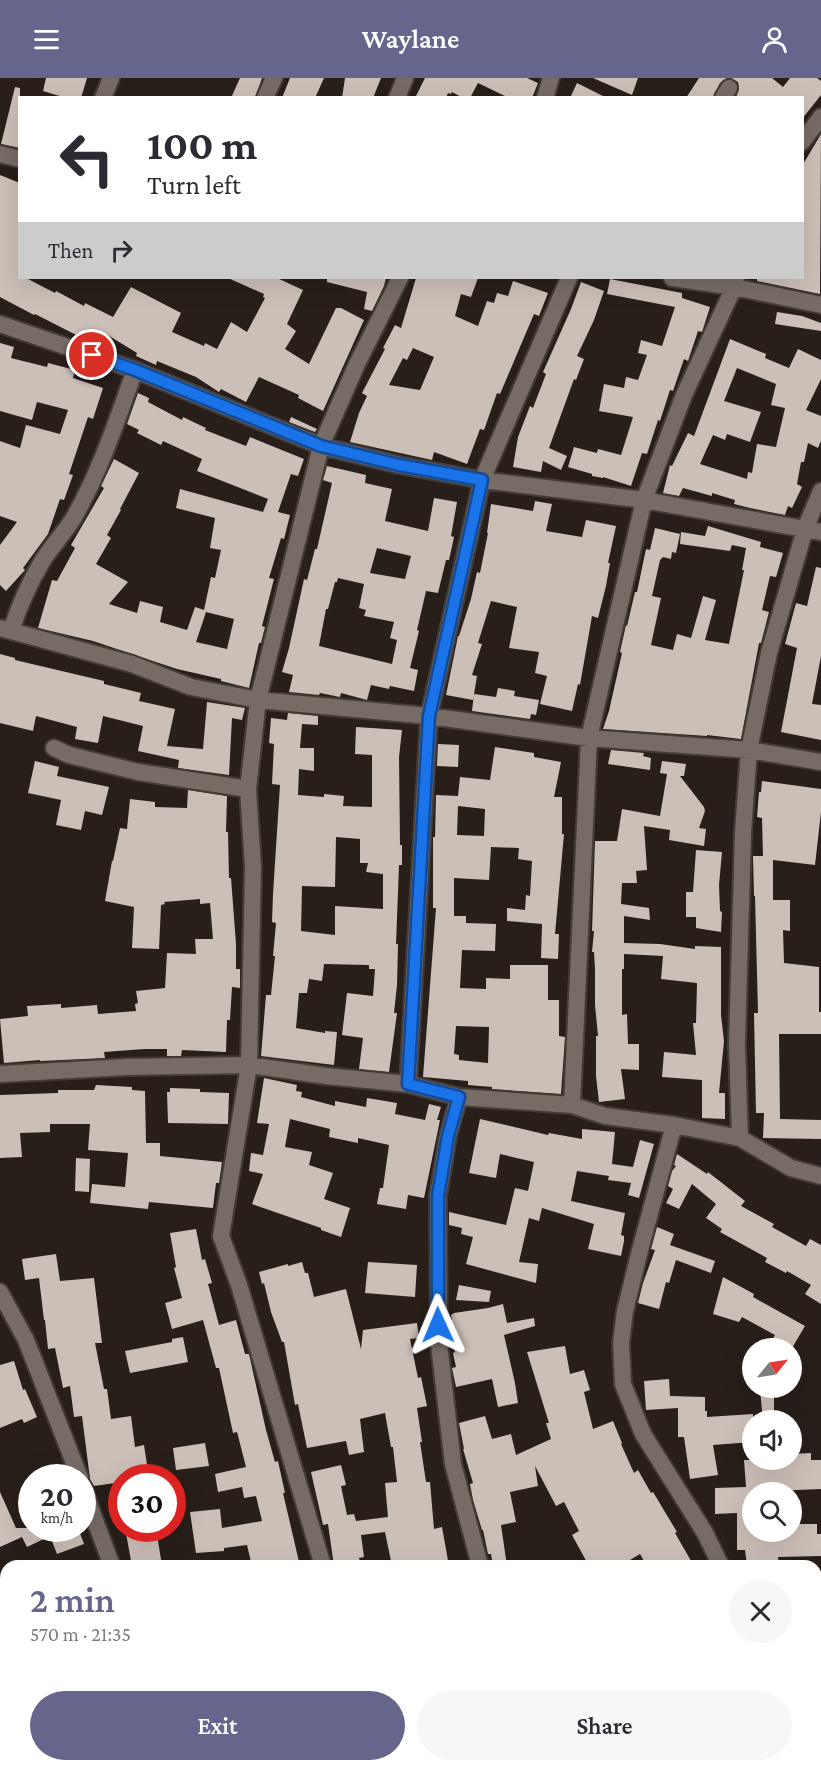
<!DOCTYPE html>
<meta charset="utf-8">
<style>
body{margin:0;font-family:"Crimson Pro",serif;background:#f7f7f7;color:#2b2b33;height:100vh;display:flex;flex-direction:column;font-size:22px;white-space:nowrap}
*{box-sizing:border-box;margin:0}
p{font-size:20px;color:#7c7c81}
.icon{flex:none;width:33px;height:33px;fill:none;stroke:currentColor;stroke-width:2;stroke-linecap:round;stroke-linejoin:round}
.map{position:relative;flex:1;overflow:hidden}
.side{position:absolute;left:0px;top:1482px;width:822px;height:212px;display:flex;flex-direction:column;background:#fff;border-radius:18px 18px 0 0;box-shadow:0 6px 24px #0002}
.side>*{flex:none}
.guide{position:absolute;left:18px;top:18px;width:786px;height:183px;border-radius:0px;box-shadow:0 6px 24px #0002;background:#fff;color:#2b2b33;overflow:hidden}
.needle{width:39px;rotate:60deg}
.controls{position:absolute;left:742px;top:1260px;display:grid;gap:12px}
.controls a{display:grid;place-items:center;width:60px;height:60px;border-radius:50%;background:#fff;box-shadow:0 6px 24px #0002;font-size:30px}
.speed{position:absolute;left:18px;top:1386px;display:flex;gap:12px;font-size:30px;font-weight:700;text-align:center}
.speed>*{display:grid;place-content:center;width:78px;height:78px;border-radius:50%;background:#fff;box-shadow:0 6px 24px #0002;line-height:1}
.speed small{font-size:15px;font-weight:400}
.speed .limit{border:9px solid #d22;background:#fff;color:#111}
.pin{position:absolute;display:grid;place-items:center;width:51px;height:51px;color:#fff;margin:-26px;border:3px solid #fff;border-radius:50%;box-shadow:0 2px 6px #0007}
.me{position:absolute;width:66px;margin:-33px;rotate:359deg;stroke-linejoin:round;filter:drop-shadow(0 0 4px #0008)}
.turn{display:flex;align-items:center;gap:21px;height:126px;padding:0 30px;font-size:27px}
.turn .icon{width:78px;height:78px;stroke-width:2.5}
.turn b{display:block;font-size:42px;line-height:51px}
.then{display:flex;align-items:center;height:57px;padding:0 30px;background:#0003;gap:12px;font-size:22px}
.round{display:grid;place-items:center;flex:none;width:63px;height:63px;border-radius:32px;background:#f7f7f7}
.summary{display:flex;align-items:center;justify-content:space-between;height:102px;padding:0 30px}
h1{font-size:36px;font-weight:600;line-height:45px;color:#66668d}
.cta{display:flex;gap:12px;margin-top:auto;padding:12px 30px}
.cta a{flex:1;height:69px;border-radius:36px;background:#66668d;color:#fff;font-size:24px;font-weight:600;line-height:69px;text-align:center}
.cta a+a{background:#f7f7f7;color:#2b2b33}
header{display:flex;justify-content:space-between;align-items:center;height:78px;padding:0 30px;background:#66668d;color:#fff;font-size:27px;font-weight:600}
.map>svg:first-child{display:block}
.building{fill:#ccbfb8;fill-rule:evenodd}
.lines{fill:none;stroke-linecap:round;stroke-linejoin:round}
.minor-casing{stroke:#433b37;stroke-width:20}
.minor{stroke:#776c65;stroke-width:16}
.route-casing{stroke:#114b97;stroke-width:15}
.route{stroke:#1a73e8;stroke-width:10}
</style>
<header><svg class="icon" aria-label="menu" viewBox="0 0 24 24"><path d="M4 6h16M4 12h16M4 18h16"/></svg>Waylane<svg class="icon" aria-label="person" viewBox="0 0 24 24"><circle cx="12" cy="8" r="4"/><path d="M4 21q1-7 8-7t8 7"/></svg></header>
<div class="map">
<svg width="821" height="1693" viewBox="0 0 821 1693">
<rect width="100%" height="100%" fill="#281f1a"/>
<path class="building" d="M46,0H87L81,20H66L43,13Z
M240,0H262L255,20H231Z
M290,0H324L315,20H282Z
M345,0H381L373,20H342Z
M425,0H527L538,5L532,20H509L478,5L470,20H463L452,14L451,16L448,15L446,20H415Z
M593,0H638L632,17Z
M699,0H727L720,5L713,20H686Z
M731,0H772L783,9L790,0H817L821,3V17L802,41V20H736L739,10L738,4Z
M577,5L607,20H570Z
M15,9L20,10V70L1,66Z
M821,56L820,216L757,203V200H802V88Z
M0,97L20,105V200H26L55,215L56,213L84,228L85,225L113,239L131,209L181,235L172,254L204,268L205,265L217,271L231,244L247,254L265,220L263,219L264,216L228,200H277L303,212L287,246L296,253L285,271L309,286L336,230H341L364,242L323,333L298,320L299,317L259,299L246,324L221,311L219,314L196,299L157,283L156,287L136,278L137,275L101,253L94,266L35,236L34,237L0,219Z
M327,200H386L384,208L372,233L364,231L367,214L327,204Z
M416,200H478L471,219L461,216L455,238L478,248L487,223L494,225L497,215L508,218L513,203L548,215L539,238L534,236L500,316L497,315L484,352L480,351L467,386L434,374L432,382L350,364L359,335L367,318L362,315L385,271L383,270L395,247L401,250ZM413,270L434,279L420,312L389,307L403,280L407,282Z
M610,201L682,215V220L710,229L702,254L698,253L688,283L684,281L673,313L670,312L660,343L658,342L647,376L642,375L631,408L603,399V400L592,398V396L568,389L574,369L597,375L598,371L621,377L633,339L599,333L604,306L624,310L626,299L638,302L647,277L638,275L641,262L662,268L675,229L607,216Z
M581,204L604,213L594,242L577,278L584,281L576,302L574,301L549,370L567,378L561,392L543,383L541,394L513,389L518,359L530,328L533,330L546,296L543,294L571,231Z
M777,234L802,238L821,245V253L775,246Z
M730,261L766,276L765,280L789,290L798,271L821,282V301L806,332L821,338V363L818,370L808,365L804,384H801L797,406L802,409L792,430L788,428L785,437L750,430L734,426L735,422L712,415V418L683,410L679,418L663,415L670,387L672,388L688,355L694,358ZM737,290L776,306L771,327L785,330L776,369L757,366L752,395L748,394L747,401L700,386L713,357L725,362L727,356L750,364L761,334L724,323Z
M0,265L14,269L11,280L47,289L48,285L75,292L73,300L103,310L93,341L88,339L69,396L73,397L64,422L60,421L48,456L23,490L25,492L6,513L0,507V467L17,444L0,438V363L20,370L26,347L60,356L68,332L37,324L32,342L0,333Z
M138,315L149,320L148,324L182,342L183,339L206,350L205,352L246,368L250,359L304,381L298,398L291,396L278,434L290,437L284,461L281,460L269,500L274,501L262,548L265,549L261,565H259L249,610L221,603V601L177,591L93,563L38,550L52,502L57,503L75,470L71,467L104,410L101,408L114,381L139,395L120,431L121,432L107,457L111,460L96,486L128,504L109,526L137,535L140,523L163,529L160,544L187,552L195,529L204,532L211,499L215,500L221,472L210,470L215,440L176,430L180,411L263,434L268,421L197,393L202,381L163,363L161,367L137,355L139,352L127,346ZM206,534L234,541L227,571L196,564Z
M291,339L317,351L315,354L289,344Z
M327,388L366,397L365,405L392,411L385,443L428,453L434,420L457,424L451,458L454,459L449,482H446L438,515L426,513L417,552L419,553L410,590L418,592L414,613L390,608L389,611L371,607L367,622L341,615L340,619L320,615L319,617L289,614L293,597L282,594L289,570L304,501L307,502L315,471H317L332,405L323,402ZM377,470L411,478L405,501L370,495ZM338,500L364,506L359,530L366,532L364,538L394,544L390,560L397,562L392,586L319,568L326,531H328L335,504H337Z
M535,423L552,426L546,453L582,459L586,442L616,448L608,485H610L606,508L598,540L592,538L580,607L578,606L572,633L540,626L547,598L535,595L539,574L509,570L517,529L491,523L478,565L482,566L472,597L477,598L473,622L446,617L458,558H459L471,521L477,494L480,495L488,455H487L491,426L533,433Z
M708,448L761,464L760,469L783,475L776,499L770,498L762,532L769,534L761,565H759L741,661L707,657V658L603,651L609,633L622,575L620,574L626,547L627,548L635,514H637L646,471L650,472L655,450L680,456L676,475L672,474L671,481L663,479L660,482L652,518L661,520L651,567L673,572L677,556L691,560L703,518L716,522L705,562L729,566L744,492H742L746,470L732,467L730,473L680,466L681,454L705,458Z
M816,489L821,490V578L812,626L821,627V662L781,654L797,570L785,566L796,525L807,528Z
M0,576L15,580V582L104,603V606L141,615L139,623L175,631L167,668L203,671L207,624L245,630L242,642L232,640L229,697L178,690L179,682L138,673L143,648L103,638L98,665L75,661L77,649L36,638L33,653L0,645Z
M498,610L515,613L514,618L539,622L536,637L531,636L530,641L472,633L474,616L496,619Z
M288,635L318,638V647L302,646L300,670H314V693L299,691L298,717L324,719V716L344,718L343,728L372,729V677L355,676L356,649L402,652L399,679L400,767H402V787H399L396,866H398L397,907L394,935H397L389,994L359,991L363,960L342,957L347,915L373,918L375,891H369V887L324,886L322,903L309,901L307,915H299L296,950L325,955V953L337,954L334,987L261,978L266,917H271L275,878H273L276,845L272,844L273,816L280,707L272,706L274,666L269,665L271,640L287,642ZM336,759L360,761V785H368L366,794L383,796V831L335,828V857L301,853L302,808L335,809Z
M438,666L459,667L458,689L437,688Z
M495,669L534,675V679L561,684L554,719H562V756H564L555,856H559L558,881L541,880L542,846L507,843V830L525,832L526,817L530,818L532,783L518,781L519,770L491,769L489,802L454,800V838H466V845L496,846L495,873L462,872L460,910L486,911V900L510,901V887H548V922H559V958L565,959L561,1016L492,1011V1009L468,1007V1003L423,999L436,830H433V759H435L436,717L458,718L460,699L490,702ZM458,728L485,731L484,758L457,757ZM456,948L489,949L488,985L459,982V977L454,976Z
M611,672L644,675L643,678L651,680L650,692L608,686Z
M35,683L59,689L57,698L109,709L102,737L85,733L81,752L56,747L61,722L28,715Z
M662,683L686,686L684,698H680L704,729L705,733L699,750L706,751L704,768L669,762L670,752L644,748L647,792L636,793L637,805H622L621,826L649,830L650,842L624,838V865L660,866L695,871V868L721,869V937L724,963L719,1015H725V1041L702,1040V1002L662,999L664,974L696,977L693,945H696L697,905L661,901L663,878L624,876V891H622V937L627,936L628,966H639V992L621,991L625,1021L599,1024L596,998V958H598L595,927V891L594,874H592L594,853H592L595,763H617L622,731L660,738L667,696L660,695Z
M762,703L821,711V734L815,787L773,782V822H790V853L783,852L784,885L819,889V934H821V956H779L780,1041L821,1042V1061L763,1060L764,1035H756L754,935H758L755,818H754L753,778H763L762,740L757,739L759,714H761Z
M188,712L227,718L226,754H228L229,800H231L236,866V891H240V910L232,909L230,942H227L226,974L182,972L181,978H167V971H144L104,974L105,980L40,983V982L4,985L0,941L28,938L27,928L61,926V930L97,927L98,936L136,933L135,926L138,925L136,913L165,910L167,875L196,876L195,861H213L210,825L200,826V821L164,824L165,826L161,827L159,871L132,870L134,829L105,823L112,783H113L120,750L127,751L130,721L155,724V729L187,730Z
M696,772L722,774L719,807L720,833L722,834L721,854L696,850V839H686V814H693Z
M264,1000L297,1007L296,1013L302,1014L301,1019L335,1028V1023L366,1029L367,1020L397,1025L395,1036L425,1042L429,1026L441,1029L437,1042H440L424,1120L408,1117L406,1131L377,1126L380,1110H383L389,1067L358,1060V1065L329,1059L330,1051L290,1041L285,1069L312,1074L309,1087L333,1095L324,1121L350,1130L341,1159L321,1152V1150L252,1126L263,1096L249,1093L251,1075L263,1077L269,1046L257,1045Z
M96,1007L132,1009V1012L145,1013L146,1065H160V1078L222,1084L219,1105H216L213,1130L149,1124L148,1131L90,1125L92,1106L125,1109L128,1075L88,1072L90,1046H50V1054L20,1055L22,1079L0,1080V1017L58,1015V1012H94Z
M170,1010L200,1011V1014L229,1015L228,1046L168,1045L167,1014H170Z
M480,1041L548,1057L549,1055L582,1061V1051L615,1054L612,1086L633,1089L640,1062L654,1066L639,1120L628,1117L631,1105L608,1102L609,1098L577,1093L571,1123L625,1135L621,1157L624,1158V1163L621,1178L588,1171L594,1146L542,1130L539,1143L529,1140L519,1184L538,1186L536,1205L466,1186L473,1159L461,1156L462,1150L449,1147V1134L506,1147L515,1110L528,1113L534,1084L500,1076L496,1100L469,1095Z
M677,1076L707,1096L708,1094L745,1123L741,1128L774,1146L772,1149L806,1168L810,1161L821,1167V1226L805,1216L811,1207L787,1193L786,1195L765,1184L767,1180L720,1154L722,1151L706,1140L716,1126L692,1106L679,1131L666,1125L673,1111L668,1108L672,1093L676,1088L674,1087Z
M76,1080L90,1081L89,1114L75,1113Z
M657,1149L674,1156L670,1167L715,1183L711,1195L676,1182L669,1205L666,1204L659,1231L638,1225L643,1205L655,1172L651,1171Z
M196,1151L202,1182L205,1181L212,1205L208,1206L219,1247L236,1242L245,1276H249L266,1352L275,1384L278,1383L285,1415H283L300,1488H252L247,1467L224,1470V1473L196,1475L190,1434L220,1431L222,1450L262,1443L256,1418L244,1420L242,1409L218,1414L215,1396L246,1389L237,1354L233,1355L219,1290H216L203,1242L172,1251L165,1225L182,1220L174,1190L176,1189L170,1155Z
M56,1176L60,1203L94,1200L102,1265H95L104,1311H107L111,1341L131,1338L135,1369L144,1367L149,1400H122V1404L94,1408L90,1401L82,1338L74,1339L70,1308L63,1310L55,1270L48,1271L45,1242H44L39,1200L25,1202L22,1181Z
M302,1184L305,1195H308L314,1219L346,1211L361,1271L363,1252L417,1245L419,1260L410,1261L418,1300L421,1299L427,1328L417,1330L422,1364H420L426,1404H430L434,1451L442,1449L449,1488H392L385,1454L361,1457L364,1479L359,1480L361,1488H334L328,1446L323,1447L311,1394L341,1387L346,1407L341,1408L347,1437L354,1436L356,1443L388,1439L385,1405L397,1404L393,1369H391L385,1335L360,1341L364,1374L349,1377L346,1363L307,1370L298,1326L295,1327L284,1264H282L271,1234L264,1205L262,1206L259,1194L288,1186V1188Z
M368,1184L417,1187L415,1219L365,1215Z
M723,1199L754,1216L753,1219L805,1248L792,1270H767L775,1257L742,1239L739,1244L713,1236Z
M459,1207L491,1213L489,1224L456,1222Z
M503,1226L507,1245L534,1240L535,1248L504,1257L515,1305L518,1325L498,1329L492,1301L456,1309L452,1290L456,1289L453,1275L455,1274L451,1250L453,1249L451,1237L454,1235L488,1230Z
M183,1259L188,1284L130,1295L125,1273L172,1264V1261Z
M565,1268L570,1296L584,1292L590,1312L584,1314L593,1351L613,1343L622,1365L621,1366L634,1395L638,1392L651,1415L653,1414L677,1454L675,1455L694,1488H647L640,1476L620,1488H589L572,1457L579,1453L564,1424L556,1428L535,1388L538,1408L510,1414L516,1444L501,1447L507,1488H493L491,1476H488L483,1452H482L473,1422L470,1406L473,1405L463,1371H464L459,1345L485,1338L492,1361L511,1356L516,1377L551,1361L546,1345H549L527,1274Z
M14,1283L23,1312L25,1311L37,1339L24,1345L22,1341L0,1350V1287Z
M669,1301L670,1318L705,1319V1333H707V1339L753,1336V1364L713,1367L718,1397L690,1401L684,1359H678V1330L646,1332L644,1303Z
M774,1311V1342H763L760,1312Z
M205,1365L209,1388L176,1392L173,1370Z
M811,1375V1382H821V1411L753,1414V1454H792V1446H817V1456H821V1478L778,1479L779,1488H747L745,1472H737V1435L715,1436V1410L746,1409L744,1382H770V1383L792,1382V1376Z
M0,1414L16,1450H78L84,1466L57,1476L50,1458L27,1469L22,1459L0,1469Z
M125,1450H156L162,1488H132Z"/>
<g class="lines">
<g class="minor-casing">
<path id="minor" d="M103,20L111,0
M265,20L274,0
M397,20L405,0
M545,20L551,0
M723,20L729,10
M802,64L821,39
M0,76L20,81
M672,200L734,209L821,227
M0,246L135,292L321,368L399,387L482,402L644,422L821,454
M0,550L132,586L191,609L258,622L429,638L589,660L749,672L821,684
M11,553C19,528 29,505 43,482C52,468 64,455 73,441C100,394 117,342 135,292
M54,670L69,677L138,694L248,711
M0,996L127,989L249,987L326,998L408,1006L459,1019L572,1027L605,1038L674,1047L740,1060L791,1090L821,1098
M408,1006L429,638L482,402L569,200
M459,1019L448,1058L438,1118L439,1266L453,1386L480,1488
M572,1027L589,660L644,422L684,317L734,209L736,200
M674,1047L640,1172L625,1233L621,1265L623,1306L643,1356L705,1455L721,1488
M740,1060L737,967L743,754L749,672L769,575L805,451L821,413
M0,1214L26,1262L80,1400
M82,1407L112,1488
M323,1488L239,1207L221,1158L249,987L253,789L248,711L258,622L321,368L357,286L400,200
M0,1630L6,1650
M0,1671L6,1669
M17,1688L19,1693
M181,1688L183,1693
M377,1688L378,1693
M532,1688L534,1693
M612,1688L614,1693
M761,1688V1693"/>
</g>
<use href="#minor" class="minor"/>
</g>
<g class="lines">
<g class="route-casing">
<path id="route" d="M92,277L135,292L321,368L399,387L482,402L429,638L408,1006L459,1019L448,1058L438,1118V1247"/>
</g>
<use href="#route" class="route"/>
</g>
</svg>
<div class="controls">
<a><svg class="needle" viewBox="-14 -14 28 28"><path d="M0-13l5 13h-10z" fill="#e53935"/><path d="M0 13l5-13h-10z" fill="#7c7c81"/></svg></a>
<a><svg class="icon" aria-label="sound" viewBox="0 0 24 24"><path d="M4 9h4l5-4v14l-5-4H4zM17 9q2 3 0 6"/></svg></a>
<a><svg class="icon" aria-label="search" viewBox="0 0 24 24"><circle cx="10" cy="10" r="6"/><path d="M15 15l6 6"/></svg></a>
</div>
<div class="speed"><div>20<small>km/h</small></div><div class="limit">30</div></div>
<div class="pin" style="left:92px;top:277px;background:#d93025"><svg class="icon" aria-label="arrive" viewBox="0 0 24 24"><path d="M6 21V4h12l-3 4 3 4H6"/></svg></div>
<svg class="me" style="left:438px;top:1247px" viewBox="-20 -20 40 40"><path d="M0-17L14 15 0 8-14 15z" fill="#1a73e8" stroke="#fff" stroke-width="4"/></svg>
<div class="guide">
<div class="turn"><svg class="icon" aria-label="left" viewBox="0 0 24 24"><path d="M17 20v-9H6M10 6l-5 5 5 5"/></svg><div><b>100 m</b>Turn left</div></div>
<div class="then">Then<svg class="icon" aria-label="right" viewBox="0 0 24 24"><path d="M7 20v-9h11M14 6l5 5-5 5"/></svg></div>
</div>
<section class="side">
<div class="summary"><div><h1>2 min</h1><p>570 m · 21:35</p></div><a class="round"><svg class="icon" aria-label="close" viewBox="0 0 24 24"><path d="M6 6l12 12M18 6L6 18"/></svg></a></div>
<div class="cta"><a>Exit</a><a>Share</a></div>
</section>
</div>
